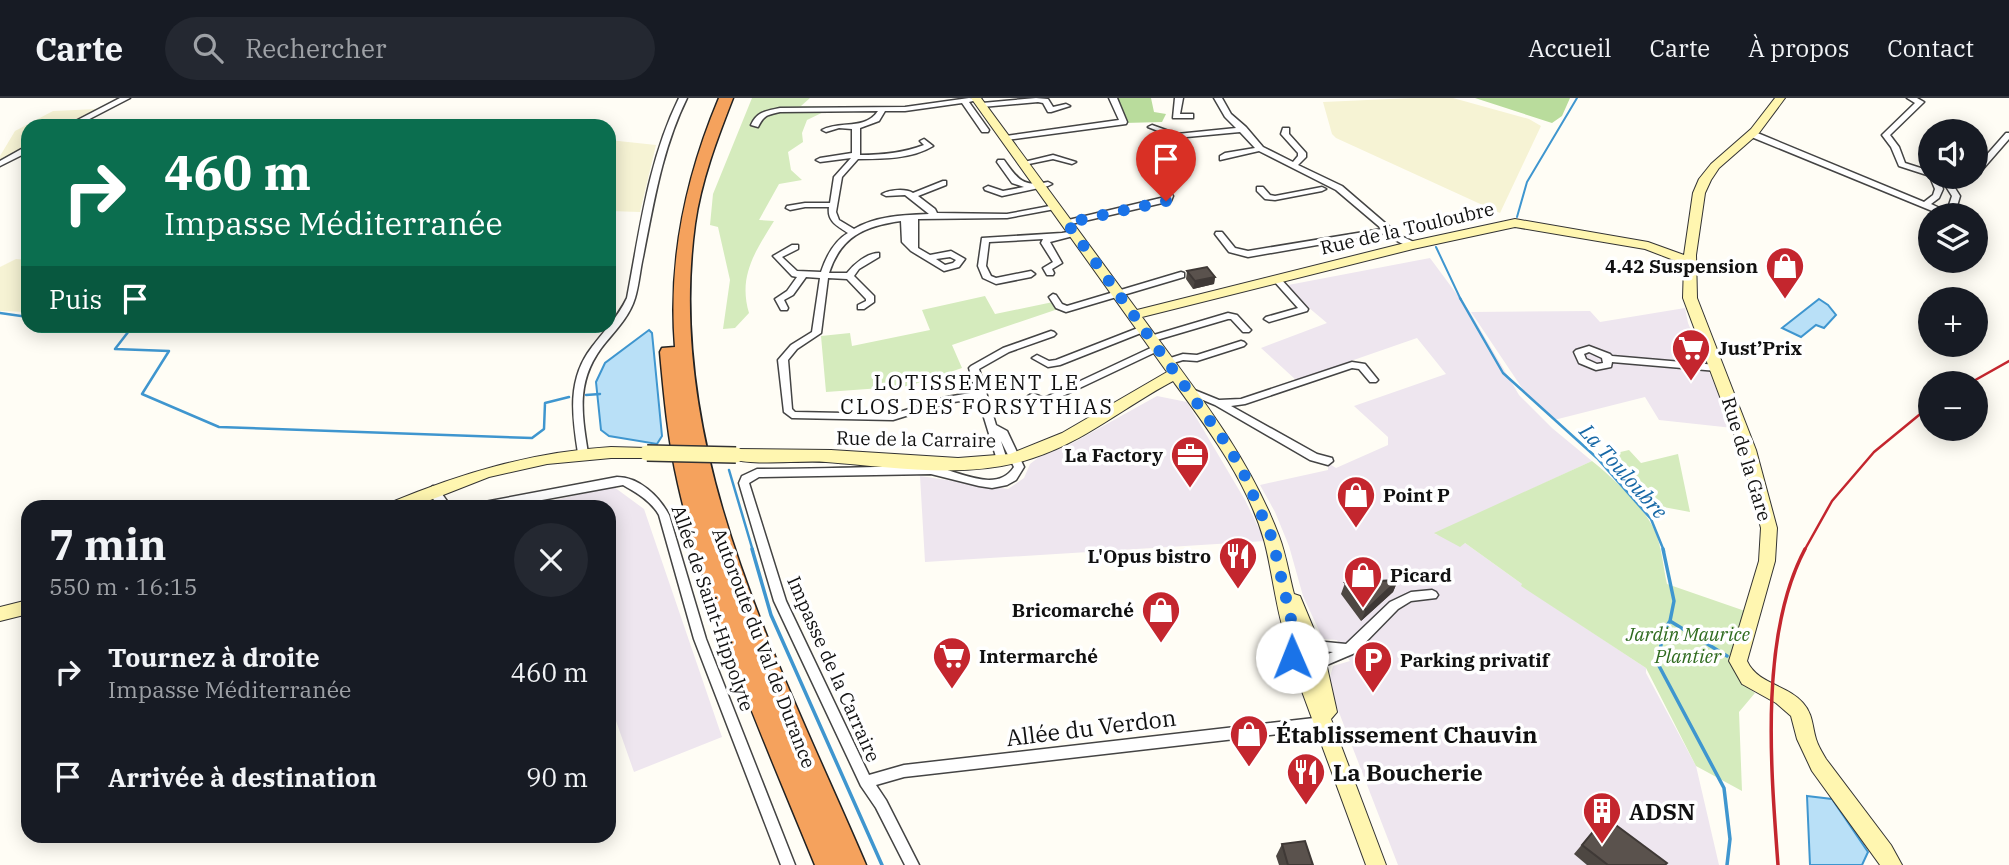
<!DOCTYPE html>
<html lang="fr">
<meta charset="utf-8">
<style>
body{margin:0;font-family:"IBM Plex Serif",serif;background:#242831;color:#f1f3f6;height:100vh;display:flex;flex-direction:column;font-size:26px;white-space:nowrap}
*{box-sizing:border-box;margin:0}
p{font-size:23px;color:#9ea1a6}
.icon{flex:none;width:38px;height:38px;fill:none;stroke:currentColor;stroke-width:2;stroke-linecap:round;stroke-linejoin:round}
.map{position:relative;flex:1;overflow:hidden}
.details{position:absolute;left:21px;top:402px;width:595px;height:343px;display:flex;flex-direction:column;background:#171b24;border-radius:21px;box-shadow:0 4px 18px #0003}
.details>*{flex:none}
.guide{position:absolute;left:21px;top:21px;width:595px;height:214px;border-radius:21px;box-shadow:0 4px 18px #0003;background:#0b6e4f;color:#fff;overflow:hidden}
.buttons{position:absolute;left:1918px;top:21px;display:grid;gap:14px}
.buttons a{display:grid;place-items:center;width:70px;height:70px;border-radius:50%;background:#171b24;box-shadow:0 4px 18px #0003;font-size:35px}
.pin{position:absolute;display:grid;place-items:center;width:60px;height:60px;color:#fff;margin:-72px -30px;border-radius:50% 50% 50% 0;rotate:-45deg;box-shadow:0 0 7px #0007}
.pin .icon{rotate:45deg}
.me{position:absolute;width:77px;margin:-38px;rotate:359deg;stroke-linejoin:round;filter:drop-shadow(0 0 5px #0008)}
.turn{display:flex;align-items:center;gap:24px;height:147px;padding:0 28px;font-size:32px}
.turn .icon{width:91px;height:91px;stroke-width:2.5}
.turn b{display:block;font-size:49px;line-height:60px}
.then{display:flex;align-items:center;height:66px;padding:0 28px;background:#0003;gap:14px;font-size:26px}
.round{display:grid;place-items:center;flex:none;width:74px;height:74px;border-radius:37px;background:#242831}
.head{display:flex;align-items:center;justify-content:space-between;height:119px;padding:0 28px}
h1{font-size:42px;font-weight:700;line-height:52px}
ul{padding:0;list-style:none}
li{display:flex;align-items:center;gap:21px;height:105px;padding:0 28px}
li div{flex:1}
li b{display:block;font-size:26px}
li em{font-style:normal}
header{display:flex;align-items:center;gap:42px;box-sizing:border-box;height:98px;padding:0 35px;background:#171b24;border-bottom:2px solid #363941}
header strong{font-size:33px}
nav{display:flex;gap:38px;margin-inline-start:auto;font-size:24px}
.search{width:490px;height:63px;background:#242831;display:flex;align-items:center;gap:18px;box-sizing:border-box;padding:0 24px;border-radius:38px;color:#9ea1a6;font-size:26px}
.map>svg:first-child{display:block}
.industrial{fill:#eee6ef}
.farmland{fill:#f6f3d4}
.green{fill:#d5ebbd}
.forest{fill:#b9dc9c}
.water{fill:#b9e0f7;stroke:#3f96cf;stroke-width:2}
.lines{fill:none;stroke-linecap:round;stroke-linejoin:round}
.stream-far2{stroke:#3f96cf;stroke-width:2}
.stream-far1{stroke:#3f96cf;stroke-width:2.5}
.stream{stroke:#3f96cf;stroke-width:3.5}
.street-casing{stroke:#444;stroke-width:3}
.secondary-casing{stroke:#333;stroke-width:2}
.highway-casing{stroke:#222;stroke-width:3}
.street{fill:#fff;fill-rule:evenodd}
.secondary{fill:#fff6b0;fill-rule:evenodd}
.highway{fill:#f5a25d;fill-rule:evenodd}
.rail-far1{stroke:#c4262e;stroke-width:2.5}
.rail{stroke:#c4262e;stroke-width:3.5}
.secondary-bridge-casing{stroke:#333;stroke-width:18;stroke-linecap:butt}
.secondary-bridge{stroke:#fff6b0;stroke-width:15}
.wall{fill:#4d4742}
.shaded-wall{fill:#3f3936}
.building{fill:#5a524d;stroke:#3f3936;stroke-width:2}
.route{stroke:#1a73e8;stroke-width:12;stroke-dasharray:0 21.6}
.labels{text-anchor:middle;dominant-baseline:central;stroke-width:7;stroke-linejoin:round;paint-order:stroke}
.street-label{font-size:19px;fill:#111;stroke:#fff}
.poi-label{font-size:19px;font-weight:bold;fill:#111;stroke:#fff;text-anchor:start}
.park-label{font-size:19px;font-style:italic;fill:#2f6b1f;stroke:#fff}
.neighbourhood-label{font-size:21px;letter-spacing:2px;fill:#111;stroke:#fff}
.water-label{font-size:21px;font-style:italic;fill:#1768a6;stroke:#fff}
.near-street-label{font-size:23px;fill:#111;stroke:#fff}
.near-poi-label{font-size:23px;font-weight:bold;fill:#111;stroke:#fff;text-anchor:start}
</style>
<header>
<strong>Carte</strong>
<div class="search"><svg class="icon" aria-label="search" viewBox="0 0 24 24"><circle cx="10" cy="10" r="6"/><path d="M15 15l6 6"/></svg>Rechercher</div>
<nav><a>Accueil</a><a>Carte</a><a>À propos</a><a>Contact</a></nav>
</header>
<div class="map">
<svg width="2009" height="767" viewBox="0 0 2009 767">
<rect width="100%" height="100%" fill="#fffdf5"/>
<path class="industrial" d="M1430,160L1470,214L1519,297L1552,330L1592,363L1435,436L1465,445L1522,486V488L1646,570V575L1696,668L1719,767H1398L1328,586L1333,568L1350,563L1337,542L1323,541L1303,498L1289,448L1275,414L1260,387L1328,372V365L1336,370L1388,347V339L1354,308L1446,276L1417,240L1296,282L1261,250L1327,225L1283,188Z
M1685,210L1688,225L1733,330L1659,322L1645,299L1554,322L1524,293L1471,214L1590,213L1600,224Z
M1157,298L1187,304L1245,402L1265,443L925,464L920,378L1008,391L1024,380L1030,366L1039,359L1069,347Z
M614,389L644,411L722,639L634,674L609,603V410L522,409Z"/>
<path class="farmland" d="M1412,0H1453L1529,21L1541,28L1500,115L1336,40L1332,36L1323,4Z
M98,11L66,28H28V48L0,63V58L15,33L53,13Z
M609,42L656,47L640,114L609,113Z
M16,161L28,162V214L0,213V169Z"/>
<path class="green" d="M752,0H810L801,8L834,9L807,22L802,35L803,44L788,54L791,72L802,82L779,86L759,122L774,123C755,154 738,178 749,215L735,230L723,231L730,182L718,129L710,127L713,96Z
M985,198L995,216L1053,204L1058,211L952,247L962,270L909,288L826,294L821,238L850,235L852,248L930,232L922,212Z
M1629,352L1641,365L1678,356L1690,414L1642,405L1599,359Z
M1592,363C1614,381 1643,407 1655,433C1662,450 1663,468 1667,486L1745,513C1736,549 1720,569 1755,595L1739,614L1742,693L1696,668L1646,570L1521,488L1522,486L1465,445L1460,449L1434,435Z"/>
<path class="forest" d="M1115,0H1151L1154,14L1166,16L1162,24L1124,25Z
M1475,0H1570L1562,18L1552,25Z"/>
<path class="water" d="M1819,201L1828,207L1836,217L1824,230L1816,227L1801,239L1782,230Z
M649,232L652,235L662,338L657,346L609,338L601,332L596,284L605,265Z
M1807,698L1832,701L1868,754L1862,767H1810Z"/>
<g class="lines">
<path class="stream-far2" d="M1517,119L1527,84L1577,0
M1436,149L1461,202"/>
<path class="stream-far1" d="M1460,200L1503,275L1597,360L1651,421L1664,453
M0,215L28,219
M119,228L132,229L115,251L169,253L142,296L219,329L532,340L544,331L545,305L569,299
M586,297L600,296
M729,372L753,453"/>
<path class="stream" d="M752,451L771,517L882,767
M1663,451L1674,503L1670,523L1663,534L1658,566L1724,690L1730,741L1727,767
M1670,523L1727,558"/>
<g class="street-casing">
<path id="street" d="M120,0H130L76,28H66Z
M679,0H687C662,51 654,104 643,159C640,172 639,187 635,200C630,217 617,231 606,244C576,280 581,312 588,355L583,359L578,355C572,317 567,281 592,249C604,233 618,219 627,200C640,132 648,63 679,0Z
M969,0L981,1L969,4L989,32L988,34H982L962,5L905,13H885L879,23L860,30V57C882,57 903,55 924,47L920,43L924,41L933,48C912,61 882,61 858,61L842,79L836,114L839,122L854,131C876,118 904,117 929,116L905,97L886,98L882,96C889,92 905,90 913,95L943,83H946V87L918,98L935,111L937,115L1007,116L1055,107L1059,109L1055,111L1007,120L918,121V150L930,157L951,153L965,161L959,169L944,173L911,153L902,144L901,123C865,128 841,138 829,175H847C854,166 867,155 879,155V159L859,171L854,178L874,198V204L864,211H858V207L866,203V201L847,181L828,180L821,235L797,251L788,262L792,311L795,314L893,316L947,299L976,294L969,270L971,268L1003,250L1051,233L1054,234L1056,236L1054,238L1009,254L979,271L996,327L1007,333L1024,369L1016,382L1007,387L992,390L979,388L931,376L759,379L749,385L786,503L869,677L904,667L1323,619L1327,621L1329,625L1327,629L1323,631L904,679L876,687L886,702L919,767H905L876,710L861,688L774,503L739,385L742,378L757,371C796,371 836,370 875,369C894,369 916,366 935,369C959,373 997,396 1014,369L1001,343L1007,362L1002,366L997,362L978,300L948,305L893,322L792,320L784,314L778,262L791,247L812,234L820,180L806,179L793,197L784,202L788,210L787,212H781L775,201L787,193L797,179L792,178L773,158L792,147H798V151L782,159L797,173L821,174C826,159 834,143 848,135C838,128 827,124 829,109H805L790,112L786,110L787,108L805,105H830L834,79L851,60L820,64L816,62L820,60L852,55V31L839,30L826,34L822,32C841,22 864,33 878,13L780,14C767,17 764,17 758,29L751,27C757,13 767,13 780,10L905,9ZM950,159L956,162L953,165L945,167L936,161Z
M1036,0L1048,1L1053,9L1066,6L1070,8L1051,14H1048L1043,5L1038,4L982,9L978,7L982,5Z
M1109,0H1117L1127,24L1126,26L1006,42L1002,40L1006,38L1119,22Z
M1175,0H1183L1180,16H1193V20H1173Z
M1214,0H1222L1231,16L1246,29L1263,49L1293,64L1298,58V55L1281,36L1283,30H1289V36L1306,55V59L1298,67L1342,88L1399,137L1416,145V149C1406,149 1394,142 1386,135L1248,159L1229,154L1215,136L1216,134H1222L1235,150L1248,153L1382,131L1336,92L1259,53L1220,62V58L1225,55L1255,50L1240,34L1176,40L1148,29L1152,27L1177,36L1236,30L1225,19Z
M1907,0H1917L1924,4L1890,37L1899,49L1905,65L1930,73V78L1899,68L1891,49L1882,37L1915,5Z
M1749,34H1755L1924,104L1933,97L1935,91L1930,79H1938L1943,91L1939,100L1931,106L1944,112L1949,107L1952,98L1945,87L1944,79H1952L1953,87L1960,98L1957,108L1948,117H1942L1749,38Z
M2006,35H2009V41L1982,72L1976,73V69Z
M25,49H28V54L0,68V63Z
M1053,57L1076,64L1072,66L1053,61L1024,67L1020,65Z
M998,62H1004C1018,82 1023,89 1048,84L1052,86L1048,88L1002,98L985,92L984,90L988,88L1003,93L1024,89L1012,85L997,64Z
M1158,62L1165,64L1160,78L1173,98L1171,103L1067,127L1063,125L1064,123L1165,99L1152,78Z
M1257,89H1263L1270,97L1275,98L1322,89L1326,91L1322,93L1275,102L1265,101L1257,93Z
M1074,133L1078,135L1077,137L1050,144L1062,165L1052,171L1054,175L1053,177H1047L1043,170L1053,164L1041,145L1043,141L989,144L986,168L991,178L996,180L1031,173L1035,176L1031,179L996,186L983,180L978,168L982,140L1062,135Z
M1181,174L1184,175V179L1066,214L1056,210L1049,199L1053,196L1056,197L1062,206L1067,208Z
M1277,179L1280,180L1308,211L1307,213L1269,224L1264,221L1266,219L1298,210L1273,182Z
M1228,215L1237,217L1249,230L1251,232L1249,234H1243L1231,221H1228L1150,244L1145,241L1147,239Z
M1143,228L1148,231L1146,233L1060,267L1048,269L1032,260L1037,257L1049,263L1056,262Z
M1241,243L1244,244L1246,246L1244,248L1197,263L1183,262L1167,267L1162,264L1164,262L1183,256L1197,257Z
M1157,247L1162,250L1160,252L1048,305L1035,304L1028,298L1033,295L1044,300Z
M1589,248L1610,256L1612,258L1717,267L1722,270L1717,273L1612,264L1611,269L1596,272L1579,265L1574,254L1576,252ZM1589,254L1602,260L1603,265L1597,266L1586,261L1584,256Z
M1352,264L1365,266L1378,282L1376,284H1370L1359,271L1352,270L1245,306L1231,308L1317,356L1332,360L1333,363L1328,367L1310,362L1215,307L1184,294L1182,292L1187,289L1219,302L1241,301Z
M617,379C639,379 659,398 669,417L706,541L795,767H781L694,541L659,417C651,403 637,395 623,387L498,410H469L474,406Z
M433,388L437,389L452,410L438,409L428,392Z
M1432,492L1436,494L1438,497L1436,500L1411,503L1398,511L1355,555L1322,569L1318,568L1316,564L1318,560L1333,554L1311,552L1309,548L1311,544L1315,543L1346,546L1390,504L1411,494Z"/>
</g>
<g class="secondary-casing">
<path id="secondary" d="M971,0H981L1137,212L1413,143L1515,121L1648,144L1684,157L1693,95L1699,81L1711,66L1751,31L1775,0H1785L1759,35L1719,70L1711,82L1705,95L1696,157L1697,200L1756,352L1777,430L1775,463L1747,563C1757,586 1788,587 1803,605C1813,616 1812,628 1816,641C1818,648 1822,654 1826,661L1891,747L1902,767H1880L1812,673L1797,641L1791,618L1776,605L1742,586L1729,563L1759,463L1761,430L1740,352L1683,200L1684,166L1645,151L1515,129L1413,151L1142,219C1193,289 1248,356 1279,438C1286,456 1289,477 1294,496L1300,498L1320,546L1317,551L1311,553L1304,550L1297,554L1291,552C1277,524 1273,474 1264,442C1247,383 1209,332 1173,283C1127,307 1084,344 1033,360C968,382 893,369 826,364C799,362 756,368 731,361L728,357L736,351L831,352L958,360L1010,356L1062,335L1167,274Z
M611,349L647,350L655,355L647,360H611L547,366L489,379L410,410H385L387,406C461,375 532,354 611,349Z
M28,502V516L0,523V509Z
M1302,561L1310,567L1318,561L1324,564L1327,569L1337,614L1331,621L1386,767H1366L1293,569L1296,564Z"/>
</g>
<g class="highway-casing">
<path id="highway" d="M719,0H733C717,41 701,83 695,126C664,353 780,566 866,767H815C764,642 708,518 678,386C668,342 664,298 660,254L662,250L675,249C668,162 685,81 719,0Z"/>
</g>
<use href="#street" class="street"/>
<use href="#secondary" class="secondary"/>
<use href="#highway" class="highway"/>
<path class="rail-far1" d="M1970,285L2009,263
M1804,453L1832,403L1874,354L1930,308"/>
<path class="rail" d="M1778,767C1771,672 1759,538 1805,451"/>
<g class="secondary-bridge-casing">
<path id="secondary-bridge" d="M647,355L736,357"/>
</g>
<use href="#secondary-bridge" class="secondary-bridge"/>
</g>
<path class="wall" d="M1187,173L1215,179L1214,186L1193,191L1186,181Z
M1398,482L1393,494L1361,523L1341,496L1345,485Z
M1605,719L1665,767H1587L1574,756Z
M1282,746L1313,767H1279L1276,758Z"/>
<path class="shaded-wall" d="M1215,179L1214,186L1193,191L1195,183Z
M1398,482L1393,494L1361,523L1366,512Z"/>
<path class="building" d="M1207,169L1215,179L1195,183L1187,173Z
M1398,482L1366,512L1345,485Z
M1605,719L1667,765L1665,767H1608L1582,747Z
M1305,743L1313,767H1288L1282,746Z"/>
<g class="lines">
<path class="route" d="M1166,103L1067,125L1226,345L1243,374L1272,440L1297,547L1292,552V559"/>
</g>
<defs>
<g id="shop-pin" transform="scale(2.0125)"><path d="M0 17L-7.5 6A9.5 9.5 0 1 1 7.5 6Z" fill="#c4262e" stroke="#fff"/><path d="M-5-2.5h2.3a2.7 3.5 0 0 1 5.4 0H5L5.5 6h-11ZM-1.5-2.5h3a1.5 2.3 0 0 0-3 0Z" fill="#fff"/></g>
<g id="supermarket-pin" transform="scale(2.0125)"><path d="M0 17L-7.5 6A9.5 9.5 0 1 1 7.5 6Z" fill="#c4262e" stroke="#fff"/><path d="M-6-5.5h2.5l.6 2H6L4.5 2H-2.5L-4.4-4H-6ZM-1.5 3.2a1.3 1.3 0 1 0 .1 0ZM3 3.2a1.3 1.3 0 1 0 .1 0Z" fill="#fff"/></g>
<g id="office-pin" transform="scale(2.0125)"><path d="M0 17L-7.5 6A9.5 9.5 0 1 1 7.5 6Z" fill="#c4262e" stroke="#fff"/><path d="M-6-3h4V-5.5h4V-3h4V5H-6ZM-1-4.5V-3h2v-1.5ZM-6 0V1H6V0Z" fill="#fff"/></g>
<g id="restaurant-pin" transform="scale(2.0125)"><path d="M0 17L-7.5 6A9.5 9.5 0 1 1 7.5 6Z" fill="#c4262e" stroke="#fff"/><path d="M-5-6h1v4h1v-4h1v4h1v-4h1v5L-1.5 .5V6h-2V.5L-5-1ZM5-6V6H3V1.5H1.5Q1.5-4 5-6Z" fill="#fff"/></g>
<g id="parking-pin" transform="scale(2.0125)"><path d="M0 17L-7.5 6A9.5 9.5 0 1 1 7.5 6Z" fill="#c4262e" stroke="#fff"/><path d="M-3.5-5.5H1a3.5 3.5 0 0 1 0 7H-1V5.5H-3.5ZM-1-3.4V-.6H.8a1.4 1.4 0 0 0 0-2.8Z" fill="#fff"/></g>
<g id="building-pin" transform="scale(2.0125)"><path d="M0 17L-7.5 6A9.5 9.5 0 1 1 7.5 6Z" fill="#c4262e" stroke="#fff"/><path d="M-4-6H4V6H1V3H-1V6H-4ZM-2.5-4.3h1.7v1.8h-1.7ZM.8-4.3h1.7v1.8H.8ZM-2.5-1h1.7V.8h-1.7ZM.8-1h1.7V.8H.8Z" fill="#fff"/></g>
</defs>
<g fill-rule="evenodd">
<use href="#shop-pin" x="1785" y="168"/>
<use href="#supermarket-pin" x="1691" y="250"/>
<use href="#office-pin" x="1190" y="357"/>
<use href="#shop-pin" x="1356" y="397"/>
<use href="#restaurant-pin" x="1238" y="458"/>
<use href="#shop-pin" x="1363" y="477"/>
<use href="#shop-pin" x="1161" y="512"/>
<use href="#supermarket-pin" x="952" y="558"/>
<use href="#parking-pin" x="1373" y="562"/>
<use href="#shop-pin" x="1249" y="636"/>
<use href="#restaurant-pin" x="1306" y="674"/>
<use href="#building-pin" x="1602" y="713"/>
</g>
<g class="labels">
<g class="street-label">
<text transform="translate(1407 130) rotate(-13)">Rue de la Touloubre</text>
<text transform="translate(916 341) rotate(1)">Rue de la Carraire</text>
<text transform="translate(1747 361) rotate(73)">Rue de la Gare</text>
<text transform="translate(713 510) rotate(71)">Allée de Saint-Hippolyte</text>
<text transform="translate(764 550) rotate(69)">Autoroute du Val de Durance</text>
<text transform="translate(834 571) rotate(66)">Impasse de la Carraire</text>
</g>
<g class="poi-label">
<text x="1758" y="168" text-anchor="end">4.42 Suspension</text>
<text x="1718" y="250">Just’Prix</text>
<text x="1163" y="357" text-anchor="end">La Factory</text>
<text x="1383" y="397">Point P</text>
<text x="1211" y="458" text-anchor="end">L'Opus bistro</text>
<text x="1390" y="477">Picard</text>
<text x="1134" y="512" text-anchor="end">Bricomarché</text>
<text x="979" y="558">Intermarché</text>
<text x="1400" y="562">Parking privatif</text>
</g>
<g class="park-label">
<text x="1688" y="536">Jardin Maurice<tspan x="1688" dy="22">Plantier</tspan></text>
</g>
<g class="neighbourhood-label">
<text x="977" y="284">LOTISSEMENT LE<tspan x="977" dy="24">CLOS DES FORSYTHIAS</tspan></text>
</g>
<g class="water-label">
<text transform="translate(1624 373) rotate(48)">La Touloubre</text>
</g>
<g class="near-street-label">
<text transform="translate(1091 629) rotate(-7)">Allée du Verdon</text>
</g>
<g class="near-poi-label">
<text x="1276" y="636">Établissement Chauvin</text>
<text x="1333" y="674">La Boucherie</text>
<text x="1629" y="713">ADSN</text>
</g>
</g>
</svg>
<div class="buttons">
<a><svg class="icon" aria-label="sound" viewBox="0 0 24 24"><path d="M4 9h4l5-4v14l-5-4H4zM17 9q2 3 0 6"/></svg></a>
<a><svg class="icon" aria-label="layers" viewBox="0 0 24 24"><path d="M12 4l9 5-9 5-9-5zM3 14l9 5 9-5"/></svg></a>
<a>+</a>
<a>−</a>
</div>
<div class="pin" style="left:1166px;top:103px;background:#d93025"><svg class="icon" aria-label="arrive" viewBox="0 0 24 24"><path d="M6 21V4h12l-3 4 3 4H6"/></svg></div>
<svg class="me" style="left:1292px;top:559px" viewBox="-20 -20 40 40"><circle r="19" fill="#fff"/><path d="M0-13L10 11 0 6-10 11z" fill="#1a73e8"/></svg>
<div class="guide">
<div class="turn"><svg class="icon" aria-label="right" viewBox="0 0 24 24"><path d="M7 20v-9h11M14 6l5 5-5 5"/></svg><div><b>460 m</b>Impasse Méditerranée</div></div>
<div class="then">Puis<svg class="icon" aria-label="arrive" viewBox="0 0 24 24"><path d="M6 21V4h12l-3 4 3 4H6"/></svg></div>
</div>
<section class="details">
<div class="head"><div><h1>7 min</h1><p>550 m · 16:15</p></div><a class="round"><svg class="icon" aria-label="close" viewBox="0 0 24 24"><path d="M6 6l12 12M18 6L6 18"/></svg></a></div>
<ul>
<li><svg class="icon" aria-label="right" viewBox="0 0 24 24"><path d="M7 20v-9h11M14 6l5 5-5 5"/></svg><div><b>Tournez à droite</b><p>Impasse Méditerranée</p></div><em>460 m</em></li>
<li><svg class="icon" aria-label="arrive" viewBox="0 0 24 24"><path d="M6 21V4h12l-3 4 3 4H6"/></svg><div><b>Arrivée à destination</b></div><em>90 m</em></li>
</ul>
</section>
</div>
